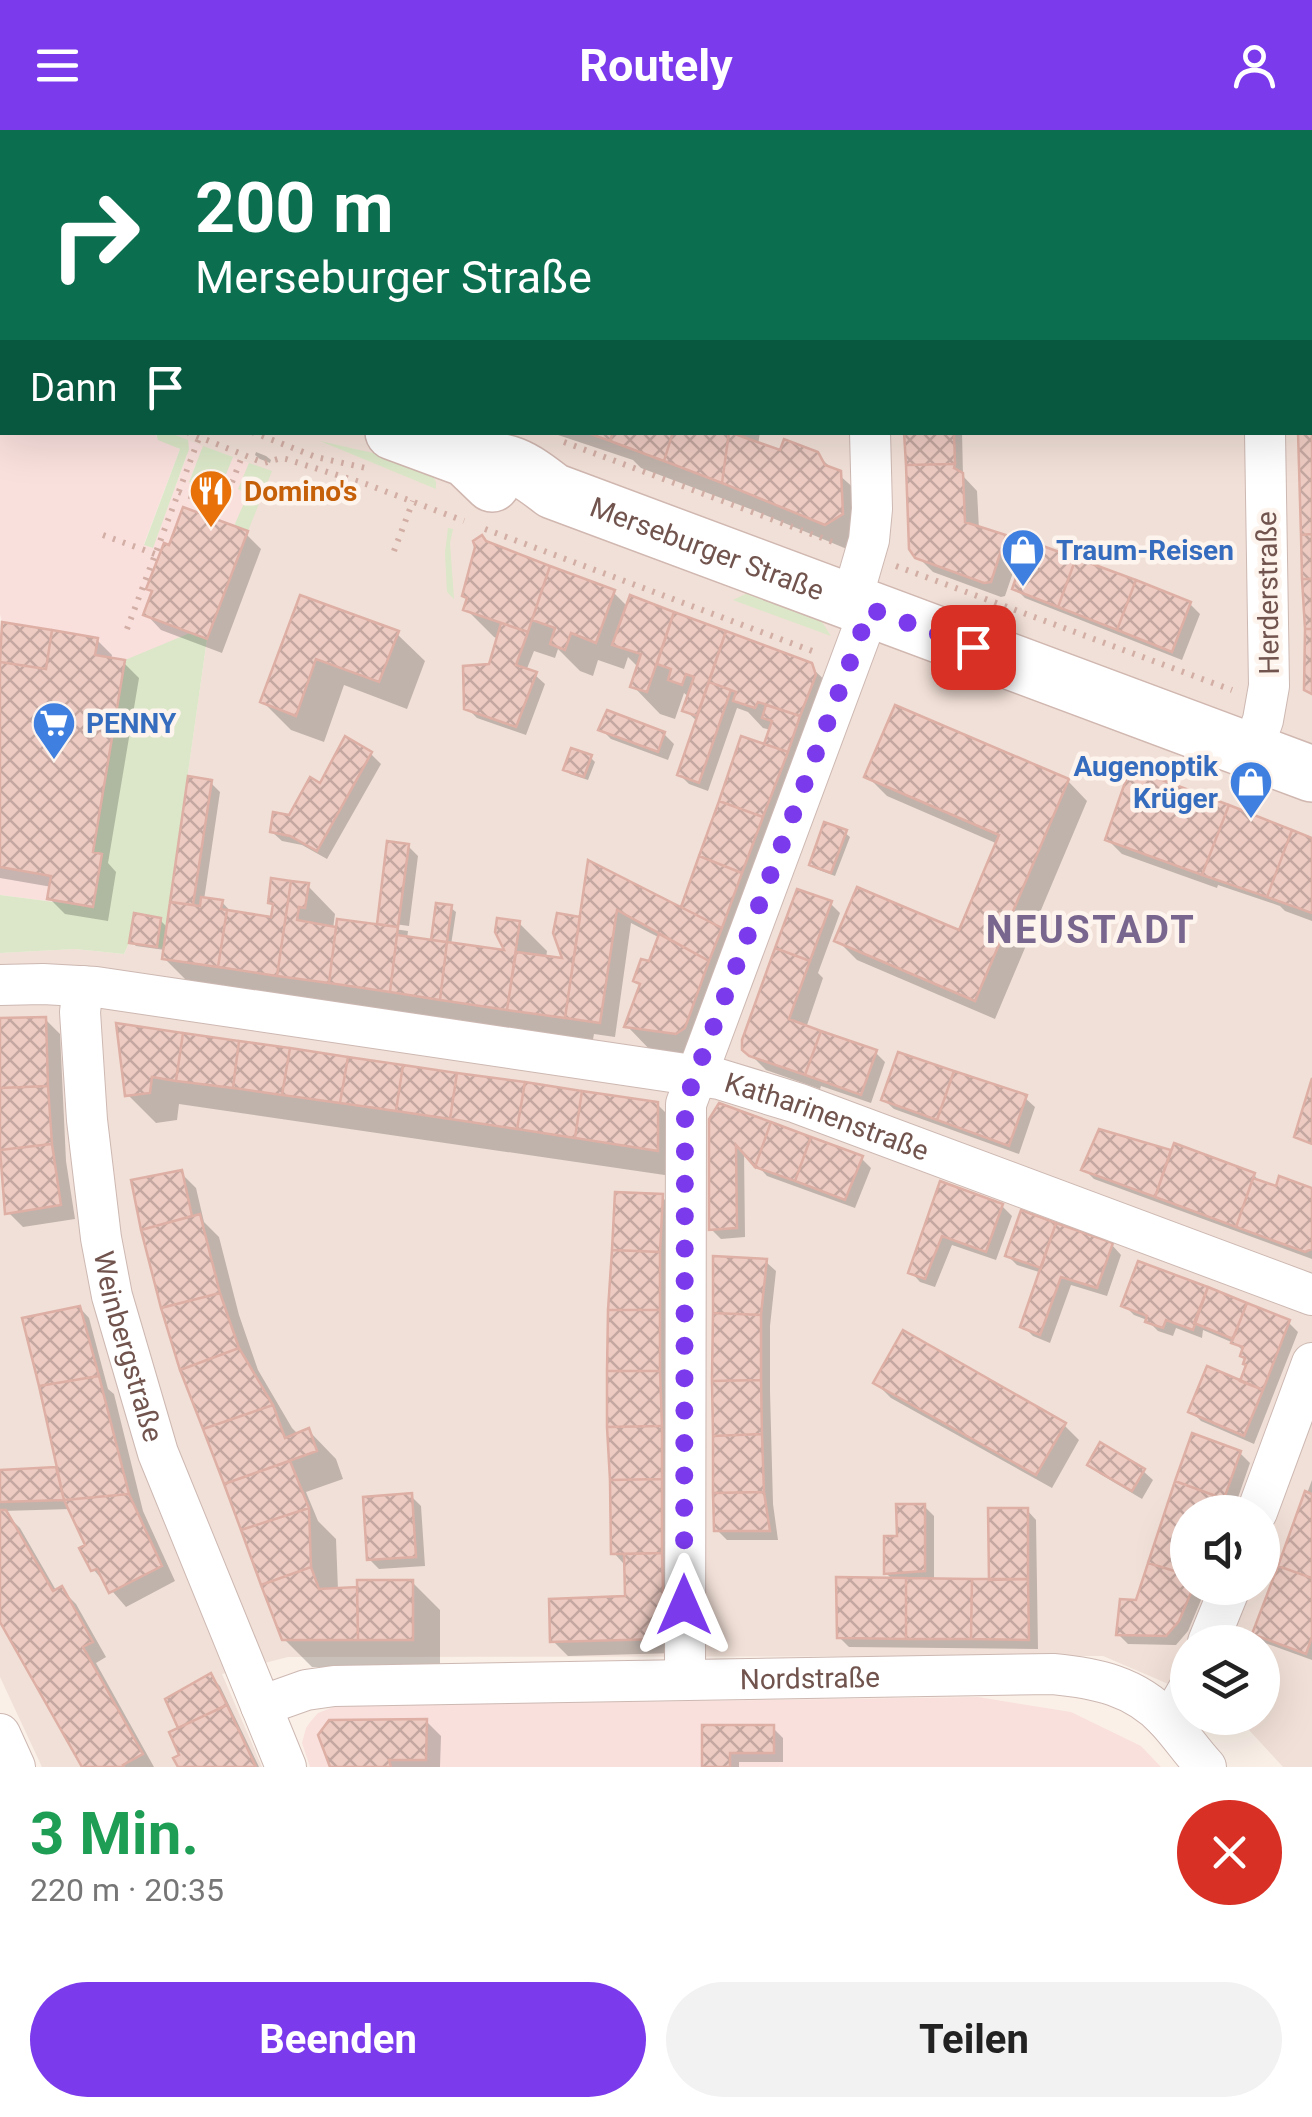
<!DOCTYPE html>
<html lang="de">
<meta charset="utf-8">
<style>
body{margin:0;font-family:Roboto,sans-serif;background:#f2f2f2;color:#222;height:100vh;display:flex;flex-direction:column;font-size:38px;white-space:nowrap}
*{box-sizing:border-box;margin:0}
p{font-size:32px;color:#767676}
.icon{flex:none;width:55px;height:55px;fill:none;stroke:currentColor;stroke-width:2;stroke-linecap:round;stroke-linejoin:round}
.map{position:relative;height:1637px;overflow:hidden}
.panel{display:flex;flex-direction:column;background:#fff;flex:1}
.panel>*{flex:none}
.guide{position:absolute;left:0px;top:0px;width:1312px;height:305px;box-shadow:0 10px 40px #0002;background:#0b6e4f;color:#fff;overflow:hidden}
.tools{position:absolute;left:1170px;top:1365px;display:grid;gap:20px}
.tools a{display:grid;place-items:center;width:110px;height:110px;border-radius:50%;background:#fff;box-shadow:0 10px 40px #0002;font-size:50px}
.pin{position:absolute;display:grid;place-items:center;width:85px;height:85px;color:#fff;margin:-42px;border-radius:20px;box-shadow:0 5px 15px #0006}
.me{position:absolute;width:110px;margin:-55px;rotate:0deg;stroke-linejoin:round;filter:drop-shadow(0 0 8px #0008)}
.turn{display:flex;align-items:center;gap:35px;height:210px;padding:0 30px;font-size:45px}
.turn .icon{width:130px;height:130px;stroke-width:2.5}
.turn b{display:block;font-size:70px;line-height:85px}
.then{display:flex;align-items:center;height:95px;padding:0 30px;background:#0003;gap:20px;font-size:38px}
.round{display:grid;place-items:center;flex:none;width:105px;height:105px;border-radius:52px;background:#f2f2f2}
.headline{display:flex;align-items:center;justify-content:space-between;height:170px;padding:0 30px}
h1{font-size:60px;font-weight:700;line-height:75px;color:#1e9e55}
.cta{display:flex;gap:20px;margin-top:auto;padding:20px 30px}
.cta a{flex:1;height:115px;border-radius:60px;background:#7c3aed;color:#fff;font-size:40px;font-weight:700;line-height:115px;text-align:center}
.cta a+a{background:#f2f2f2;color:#222}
header{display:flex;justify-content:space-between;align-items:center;height:130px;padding:0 30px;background:#7c3aed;color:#fff;font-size:45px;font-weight:700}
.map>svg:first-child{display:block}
.residential{fill:#f1e0d7;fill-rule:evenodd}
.commercial{fill:#f9e0dd}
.grass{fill:#dbe7c8}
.shadow{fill:#0003}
.building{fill:url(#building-cross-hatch);stroke:#deafa4;stroke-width:2.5}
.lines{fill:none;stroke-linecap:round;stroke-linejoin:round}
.minor-casing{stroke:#cdb8b2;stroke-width:42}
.secondary-casing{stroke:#d0b7b0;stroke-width:58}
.path{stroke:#d2aea5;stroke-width:6;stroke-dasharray:2.5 8;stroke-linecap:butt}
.minor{stroke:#fff;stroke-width:40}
.secondary{stroke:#fff;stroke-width:55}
.route{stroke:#7c3aed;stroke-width:18;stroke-dasharray:0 32.4}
.labels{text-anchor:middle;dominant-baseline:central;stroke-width:9;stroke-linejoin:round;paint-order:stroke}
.food-label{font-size:28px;font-weight:bold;fill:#c56008;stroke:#fdf4ee;text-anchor:start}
.street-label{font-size:28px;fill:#72544e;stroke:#fdf4ee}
.shop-label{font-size:28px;font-weight:bold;fill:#366cbe;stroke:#fdf4ee;text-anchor:start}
.district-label{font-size:38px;font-weight:bold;letter-spacing:2.5px;fill:#79668e;stroke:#fdf4ee}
</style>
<header><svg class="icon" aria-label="menu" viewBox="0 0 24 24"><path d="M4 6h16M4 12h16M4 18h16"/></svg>Routely<svg class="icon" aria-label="person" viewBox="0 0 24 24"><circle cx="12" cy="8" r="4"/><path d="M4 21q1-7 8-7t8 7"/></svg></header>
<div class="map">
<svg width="1312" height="1637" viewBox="0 0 1312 1637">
<defs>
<pattern id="building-cross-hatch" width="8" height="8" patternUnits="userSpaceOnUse" patternTransform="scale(2.5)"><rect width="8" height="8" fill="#edcbc2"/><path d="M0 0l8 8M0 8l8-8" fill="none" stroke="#c4a7a0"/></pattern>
</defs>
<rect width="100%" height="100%" fill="#faf0e8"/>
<path class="residential" d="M229,0H1312V1637H1283L1238,1588H1262V1512H1188L1187,1562L1103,1526L288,1527L222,1544L262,1637H42L0,1547V823L75,819L124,824L129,813L163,817L207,509L248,401L170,303L1310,302V2H229ZM1188,1382H1262V1458H1188Z"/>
<path class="commercial" d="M43,0H229V2H42Z
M0,239L2,240V302L156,303V306L180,319L144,414L152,418L189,320L188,310L203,316L189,352L193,353L197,344L222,354L233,327L249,333L239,359L248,363V401L207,509L190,503L102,724L93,777L0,765V504L2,492L0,484Z
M978,1567L1071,1582L1141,1616L1161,1637H310L302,1613L306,1598L311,1591L318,1583L336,1576Z"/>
<path class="grass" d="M156,303H170L188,310L189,319L153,418L144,415L180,319L158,310Z
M320,311L395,328L430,341L436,352V359Z
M203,316L233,327L222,354L197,344L193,354L189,352Z
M249,333L272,341L248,401L234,396L248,364L238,359Z
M448,398L453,399L450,413L454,469L447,462L445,423Z
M754,460L820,489L831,506L733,470Z
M190,503L207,509L163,818L129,813L124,824L75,819L0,823V765L93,777L102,725L93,722L125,530Z"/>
<path class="shadow" d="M488,0H607L614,2H487Z
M697,0H717L718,2H697Z
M796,0H856V2H796Z
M0,17L2,18V107L0,106Z
M549,302H760L758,315L782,323L816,324L868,371L854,422L753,380L641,338L633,330Z
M907,302H962L963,346L977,361L979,399L1005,407L1020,422L1005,466L1001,467L933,442L917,426Z
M256,322L266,326L271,330L270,333L260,329L255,325Z
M246,404L261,419L222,523L161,500L146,484L154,463L149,458L171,418Z
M488,415L613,462L628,477L631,468L810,536L839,564L712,926L654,924L627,896L642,857L636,851L650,835L660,808L631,793L615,907L594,904L592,915L192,856L164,828L165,820L136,816L132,812L160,790L168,798L190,649L210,652L220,662L204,770L222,772L233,784L273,790L275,777L271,772L308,756L335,784L333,799L379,797L389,714L408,716L418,726L409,796L387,793V798L408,801L407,809L433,812L451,778L456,782L451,815L508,823L519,793L547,821L546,828L566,831L581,792L590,734L693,785L684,776L765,617L771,600L763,598L748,582L737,578L708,661L689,654L680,645L698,592L685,580L690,568L684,563L675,589L660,584L633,556L639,538L628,527L624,539L598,530L593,546L580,541L558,519L555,528L534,521L526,541L535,545L545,554L526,605L477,588L467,578L491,537L499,509L494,507L466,479Z
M1015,458L1190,474L1200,484L1182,530L1025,468Z
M301,468L397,504L425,531L407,579L344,555L324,612L291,600L263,572Z
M4,495L97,510L112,525L111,530L124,533L139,548L108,733L116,742L108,791L65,784L50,769L52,757L0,748V518Z
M601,599L664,604L674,614L668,630L611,609Z
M346,609L371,624L381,634L327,729L302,715L282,711L272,702L291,688L321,656Z
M591,628L595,632L588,650L570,644L566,639Z
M867,646L1068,651L1087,671L995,889L857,830L837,810L960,803L998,714L887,666Z
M845,703L850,707L835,746L816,739L812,735Z
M1107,709L1312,711V791L1285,781L1280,776L1218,755L1217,758L1122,724Z
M830,773L840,783L818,843L823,848L806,898L875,922L885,932L871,973L821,956L820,959L766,940L745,919Z
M45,889L60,904L66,1031L75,1089L23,1097L8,1082L0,890Z
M118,896L657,974L685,1002V1048L179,974L177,990L156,993L128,965Z
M1025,968L1035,977L1019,1024L894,979L884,970Z
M711,990L861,1028L871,1038L855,1078L767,1046L744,1021L745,1107L721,1109L711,1099Z
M1100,1002L1254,1045L1262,1054L1277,1059L1312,1061V1129L1094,1049L1084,1039Z
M181,1043L196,1058L204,1092L219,1107L239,1185L258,1240L292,1298L299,1305L309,1301L336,1329L343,1349L306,1362L318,1391L336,1409L338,1460L412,1452L440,1480V1537H312L284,1509L183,1240L143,1099Z
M941,1054L1002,1076L1012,1086L996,1130L952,1115L935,1157L920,1152L911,1142Z
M662,1067L672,1077L676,1523L568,1526L553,1511L628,1468L627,1433H623L614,1423Z
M1112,1115L1121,1125L1107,1166L1071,1155L1050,1213L1033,1206L1023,1196L1042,1143L1017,1135L1007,1125Z
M766,1132L776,1141L770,1196V1261L773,1374L778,1410H727L717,1400Z
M1124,1175L1288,1192L1298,1202L1254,1314L1201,1291L1191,1281L1242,1255L1248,1236L1243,1226L1244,1222L1236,1214L1203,1200L1202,1208L1176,1198L1173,1206L1158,1201L1147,1190L1134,1185Z
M80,1178L89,1188L108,1259L114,1264L143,1381L175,1451L126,1477L93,1439L88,1416L71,1379L3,1381L20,1398L57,1462L61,1459L76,1474L106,1527L96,1533L154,1637H84L0,1487V1343L55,1339L62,1346Z
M876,1253L1064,1295L1079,1310L1052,1358L891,1268Z
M1193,1307L1240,1323L1250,1333L1233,1382H1188V1458H1206L1188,1501L1176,1515L1128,1514L1118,1504L1137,1472Z
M1090,1334L1143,1341L1153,1350L1142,1369L1100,1344Z
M1312,1350V1530L1265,1513L1255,1503Z
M411,1366L421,1376L425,1436L379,1439L369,1429Z
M924,1376L934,1386V1451L992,1452L1027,1380L1036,1390L1038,1519L849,1517L839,1507L893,1450L886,1443L900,1408Z
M211,1547L220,1556L259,1637H180L182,1599Z
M426,1591L441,1606L440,1637H333Z
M773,1598L783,1608V1632H739V1637H705Z"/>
<path class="building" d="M485,0H614L621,2H484Z
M1284,0H1312V204H1310V2H1284Z
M0,15L2,16V91H0Z
M1310,271H1312V404L1301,405L1298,302H1310Z
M585,302H613L610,311Z
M613,302H673L664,331L610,311Z
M673,302H729L722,353L664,331Z
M729,302L780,320L784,309L818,322L825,335L841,341L843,384L825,395L722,353Z
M904,302H954L955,334L906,335Z
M955,334L954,338L963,343L965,392L1006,405L991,452L984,453L915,428L909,419L906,335Z
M183,377L248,401L207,509L143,485L152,461L146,459L164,413L169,415Z
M1312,404V449H1302L1301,405Z
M482,405L486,411L550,436L528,502L463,480L467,468L462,466L475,417L473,411Z
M1029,411L1076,428L1058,477L1012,459Z
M1076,428L1136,450L1117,500L1058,477Z
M550,436L615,460L596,513L571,503L565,520L550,514L555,498L532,490Z
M1302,449H1312V499H1305Z
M1136,450L1191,472L1172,522L1117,500Z
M300,465L399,501L379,552L316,529L296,586L260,572Z
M630,465L674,482L647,562L630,557L641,524L612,515Z
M674,482L726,501L697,586L682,581L694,547L686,544L682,555L668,550L671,539L657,534Z
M2,492L52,500L46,539L0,532Z
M501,493L528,502L516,535L537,542L516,597L464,579L463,536L489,534Z
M1305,499H1312V564L1304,560Z
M52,500L98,508L95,525L125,530L93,722L102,724L93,777L47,769L51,746L0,737V532L46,539Z
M726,501L812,533L816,545L800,586L758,572L755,578L733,571L736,562L709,552Z
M709,552L731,560L699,653L677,645Z
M766,575L800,586L788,622L764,614L772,591L762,588Z
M895,575L1069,649L975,871L834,811L857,757L959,800L999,705L864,647Z
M607,580L665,602L658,622L598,600Z
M345,606L372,622L317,721L290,706L270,702L273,682L289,685L310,647L320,653Z
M741,606L788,622L763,687L719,671Z
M571,618L592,625L584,647L563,640Z
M1130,638L1229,675L1202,745L1105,710Z
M188,646L212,650L193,775L170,772Z
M719,671L763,687L742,743L699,726Z
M1229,675L1292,700L1267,767L1202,745Z
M824,692L847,700L831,743L809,735Z
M1292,700L1312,708V783L1267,767Z
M387,711L409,714L398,797L377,794Z
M699,726L742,743L722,798L681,777Z
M588,730L722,798L709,831L617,780L600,893L565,888Z
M271,748L291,751L277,846L218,837L227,780L271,787L273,774L268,773Z
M291,751L309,753L305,778L299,777L297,790L336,797L329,853L277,846Z
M797,759L832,771L810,831L775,818Z
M201,767L223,770L221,779L227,780L218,837L162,829L170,772L200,776Z
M436,773L452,775L447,812L431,810Z
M134,783L161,788L157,817L129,813Z
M557,783L580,787L565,888L507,880L516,822L562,828L553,803Z
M497,788L520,791L507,880L440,870L447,812L504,820L495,802Z
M337,789L398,797L390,862L329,853Z
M659,804L709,831L685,898L676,904L624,897L640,854L633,851L641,829L649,831Z
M397,805L447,812L440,870L390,862Z
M775,818L810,831L789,889L821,901L805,945L749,926L742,920V910Z
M46,887L48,956L0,958V888Z
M116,893L183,903L176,951L152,947L150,963L125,966Z
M821,901L877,920L861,965L805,945Z
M183,903L239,911L233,958L176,951Z
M239,911L290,918L282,965L233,958Z
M290,918L348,927L340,973L282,965Z
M898,922L954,941L937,990L881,970Z
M348,927L403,935L396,981L340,973Z
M403,935L457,943L450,989L396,981Z
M954,941L1027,965L1009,1016L937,990Z
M457,943L525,952L517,999L450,989Z
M1312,948V1014L1294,1007Z
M525,952L582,961L575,1008L517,999Z
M48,956L52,1014L0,1020V958Z
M582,961L658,972V1021L575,1008Z
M719,973L771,992L755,1037L736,1015L737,1098L709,1100V989Z
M771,992L811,1007L795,1051L755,1037Z
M1099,999L1171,1020L1155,1067L1081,1040Z
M811,1007L863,1026L845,1070L795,1051Z
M1174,1013L1255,1043L1236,1097L1155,1067Z
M52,1014L61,1075L5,1084L0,1020Z
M182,1040L192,1086L141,1100L131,1050Z
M1279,1046L1312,1058V1119L1305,1122L1236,1097L1253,1048L1276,1056Z
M940,1051L1003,1074L986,1122L942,1106L925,1149L908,1143Z
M615,1062L663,1064L660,1122L612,1120Z
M1021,1080L1056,1093L1041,1138L1005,1126Z
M200,1084L220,1163L161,1178L141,1100Z
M1056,1093L1113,1113L1097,1158L1061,1147L1040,1205L1020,1197Z
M612,1120L660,1122V1180H608Z
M713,1126L767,1129L761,1185L713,1183Z
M1138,1131L1208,1157L1193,1200L1166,1190L1163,1198L1145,1192L1147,1186L1121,1176Z
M1208,1157L1247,1173L1233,1209L1194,1193Z
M220,1163L239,1218L180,1240L161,1178Z
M1247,1173L1290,1190L1263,1260L1240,1251L1246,1235L1243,1234L1245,1228L1240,1226L1243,1217L1231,1213Z
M80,1176L99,1246L39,1256L22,1188Z
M608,1180H660V1241H607Z
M713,1183L761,1185V1250L712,1251Z
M903,1200L1066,1293L1036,1345L873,1253Z
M239,1218L273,1275L203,1299L180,1240Z
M1207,1236L1263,1260L1244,1306L1188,1282Z
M607,1241H660L662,1296L607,1297Z
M99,1246L129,1364L64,1370L39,1256Z
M761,1250L762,1304L713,1306L712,1251Z
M273,1275L285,1308L309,1298L317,1321L224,1354L203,1299Z
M662,1296V1349L610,1350L607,1297Z
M1192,1303L1241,1321L1224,1369L1175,1351Z
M762,1304L764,1362L713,1363V1306Z
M1100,1312L1145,1339L1132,1361L1087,1335Z
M290,1331L309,1378L241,1400L224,1354Z
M56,1337L64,1370L0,1372V1340Z
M662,1349V1423L611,1424L610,1350Z
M1175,1351L1224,1369L1219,1382H1188V1445L1148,1433Z
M1305,1361L1312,1364V1448L1278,1436Z
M764,1362L770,1401H714L713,1363Z
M412,1363L416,1427L367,1430L363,1367Z
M129,1364L162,1436L109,1463L97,1439L91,1441L79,1418L85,1415L64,1370Z
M896,1374H925V1441L884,1444V1406H897Z
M309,1378L311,1437L261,1455L241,1400Z
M988,1378H1028V1449L989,1450Z
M0,1380H6L53,1461L62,1456L93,1512L83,1517L143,1624L123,1635L124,1637H82L0,1492Z
M662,1423L664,1500L661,1509L550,1512L549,1469L625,1466L624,1424Z
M1148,1433L1188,1445V1458H1193L1179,1491L1166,1506L1116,1505L1120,1469L1136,1470Z
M1278,1436L1312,1448V1507L1306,1524L1252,1504Z
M311,1437L319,1459L357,1457L358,1510H282L261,1455Z
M836,1447L906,1448V1509L837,1508Z
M906,1448L972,1449L971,1509H906Z
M972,1449H1028L1029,1510L971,1509Z
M357,1450H413V1510H358Z
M211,1543L227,1575L178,1598L165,1569Z
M227,1575L256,1637H178L173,1628L179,1625L169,1602Z
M427,1589L426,1630H389L391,1637H330L318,1605L329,1590Z
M702,1595H774V1623H730V1637H702Z"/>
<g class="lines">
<g class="minor-casing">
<g id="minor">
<path d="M863,0V2"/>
<path d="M1255,0V2"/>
<path d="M851,472L869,410L872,379L870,302"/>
<path d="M1252,621L1263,590L1269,556L1265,302"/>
<path id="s1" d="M0,855L43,854L96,857L719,949L797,973L1312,1165"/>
<path id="s2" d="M83,856L80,882L87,990L101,1108L112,1166L158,1323L286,1637"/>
<path d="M1257,1382L1312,1233"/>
<path d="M1208,1512L1230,1458"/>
<path d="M685,1550L686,974L870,479"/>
<path id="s3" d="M261,1576L306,1560L334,1556L1053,1544C1096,1548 1135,1556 1166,1589C1180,1604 1192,1622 1206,1637"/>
<path d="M1166,1589L1177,1579L1188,1560"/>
<path d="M0,1604L15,1637"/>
</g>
</g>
<g class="secondary-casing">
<g id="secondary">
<path d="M0,157L2,158"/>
<path d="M393,302L466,329L492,354"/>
<path id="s4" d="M466,329C508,328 521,336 553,361L1312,644"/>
</g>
</g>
<path class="path" d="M0,103L2,104
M0,215L2,216
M187,302L264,333L281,328L286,329L366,354L464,391
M252,302L316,327L370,339
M564,312L833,412
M179,362L222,378L243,324
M485,399L815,522
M103,405L155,424
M394,421L413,371
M896,436L1232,560
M127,499L199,308"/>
<use href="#minor" class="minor"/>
<use href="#secondary" class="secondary"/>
</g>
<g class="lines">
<path class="route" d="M684,1475L685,985L688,965L870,479L973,517"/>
</g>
<defs>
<g id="restaurant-pin" transform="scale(2.25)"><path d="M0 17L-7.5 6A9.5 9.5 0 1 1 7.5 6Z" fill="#e8710a" stroke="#fdf4ee"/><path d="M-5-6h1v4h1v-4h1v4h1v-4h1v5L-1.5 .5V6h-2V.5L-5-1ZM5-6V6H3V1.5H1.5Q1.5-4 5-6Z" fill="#fff"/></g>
<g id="shop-pin" transform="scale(2.25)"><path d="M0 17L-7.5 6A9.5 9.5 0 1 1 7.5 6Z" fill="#3f7fe0" stroke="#fdf4ee"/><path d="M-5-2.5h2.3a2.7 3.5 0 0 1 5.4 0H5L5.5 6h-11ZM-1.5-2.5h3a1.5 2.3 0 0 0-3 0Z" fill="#fff"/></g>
<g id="supermarket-pin" transform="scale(2.25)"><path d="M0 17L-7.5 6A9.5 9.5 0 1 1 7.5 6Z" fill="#3f7fe0" stroke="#fdf4ee"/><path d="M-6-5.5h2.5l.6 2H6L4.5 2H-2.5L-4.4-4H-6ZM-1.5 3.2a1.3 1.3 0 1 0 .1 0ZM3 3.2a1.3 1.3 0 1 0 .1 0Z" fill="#fff"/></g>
</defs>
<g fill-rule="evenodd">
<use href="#restaurant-pin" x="211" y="361"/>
<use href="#shop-pin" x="1023" y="420"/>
<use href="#supermarket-pin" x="54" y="593"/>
<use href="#shop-pin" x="1251" y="652"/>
</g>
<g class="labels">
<g class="food-label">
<text x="244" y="361">Domino's</text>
</g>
<g class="street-label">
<text stroke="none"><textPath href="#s4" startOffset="260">Merseburger Straße</textPath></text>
<text transform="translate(1268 463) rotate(-91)">Herderstraße</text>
<text stroke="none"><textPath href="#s1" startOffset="840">Katharinenstraße</textPath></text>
<text stroke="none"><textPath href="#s2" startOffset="365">Weinbergstraße</textPath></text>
<text stroke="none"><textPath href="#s3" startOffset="552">Nordstraße</textPath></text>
</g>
<g class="shop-label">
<text x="1056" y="420">Traum-Reisen</text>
<text x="86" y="593">PENNY</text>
<text x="1218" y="636" text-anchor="end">Augenoptik<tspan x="1218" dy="32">Krüger</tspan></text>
</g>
<g class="district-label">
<text x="1091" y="800">NEUSTADT</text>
</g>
</g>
</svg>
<div class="tools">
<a><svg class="icon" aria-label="sound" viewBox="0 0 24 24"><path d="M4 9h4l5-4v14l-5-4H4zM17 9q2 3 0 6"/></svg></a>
<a><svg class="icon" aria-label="layers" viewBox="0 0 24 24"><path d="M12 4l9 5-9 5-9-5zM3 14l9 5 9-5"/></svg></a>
</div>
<div class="pin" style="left:973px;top:517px;background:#d93025"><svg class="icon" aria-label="arrive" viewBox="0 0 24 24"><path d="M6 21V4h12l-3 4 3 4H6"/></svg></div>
<svg class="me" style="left:684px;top:1475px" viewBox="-20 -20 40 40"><path d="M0-17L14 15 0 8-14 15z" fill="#7c3aed" stroke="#fff" stroke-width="4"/></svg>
<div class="guide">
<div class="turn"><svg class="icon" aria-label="right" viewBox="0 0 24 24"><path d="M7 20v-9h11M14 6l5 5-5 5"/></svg><div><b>200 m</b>Merseburger Straße</div></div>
<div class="then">Dann<svg class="icon" aria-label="arrive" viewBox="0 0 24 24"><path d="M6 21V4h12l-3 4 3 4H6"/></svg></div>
</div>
</div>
<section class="panel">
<div class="headline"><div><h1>3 Min.</h1><p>220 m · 20:35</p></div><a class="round" style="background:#d93025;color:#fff"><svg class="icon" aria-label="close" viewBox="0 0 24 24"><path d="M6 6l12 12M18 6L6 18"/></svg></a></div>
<div class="cta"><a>Beenden</a><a>Teilen</a></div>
</section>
